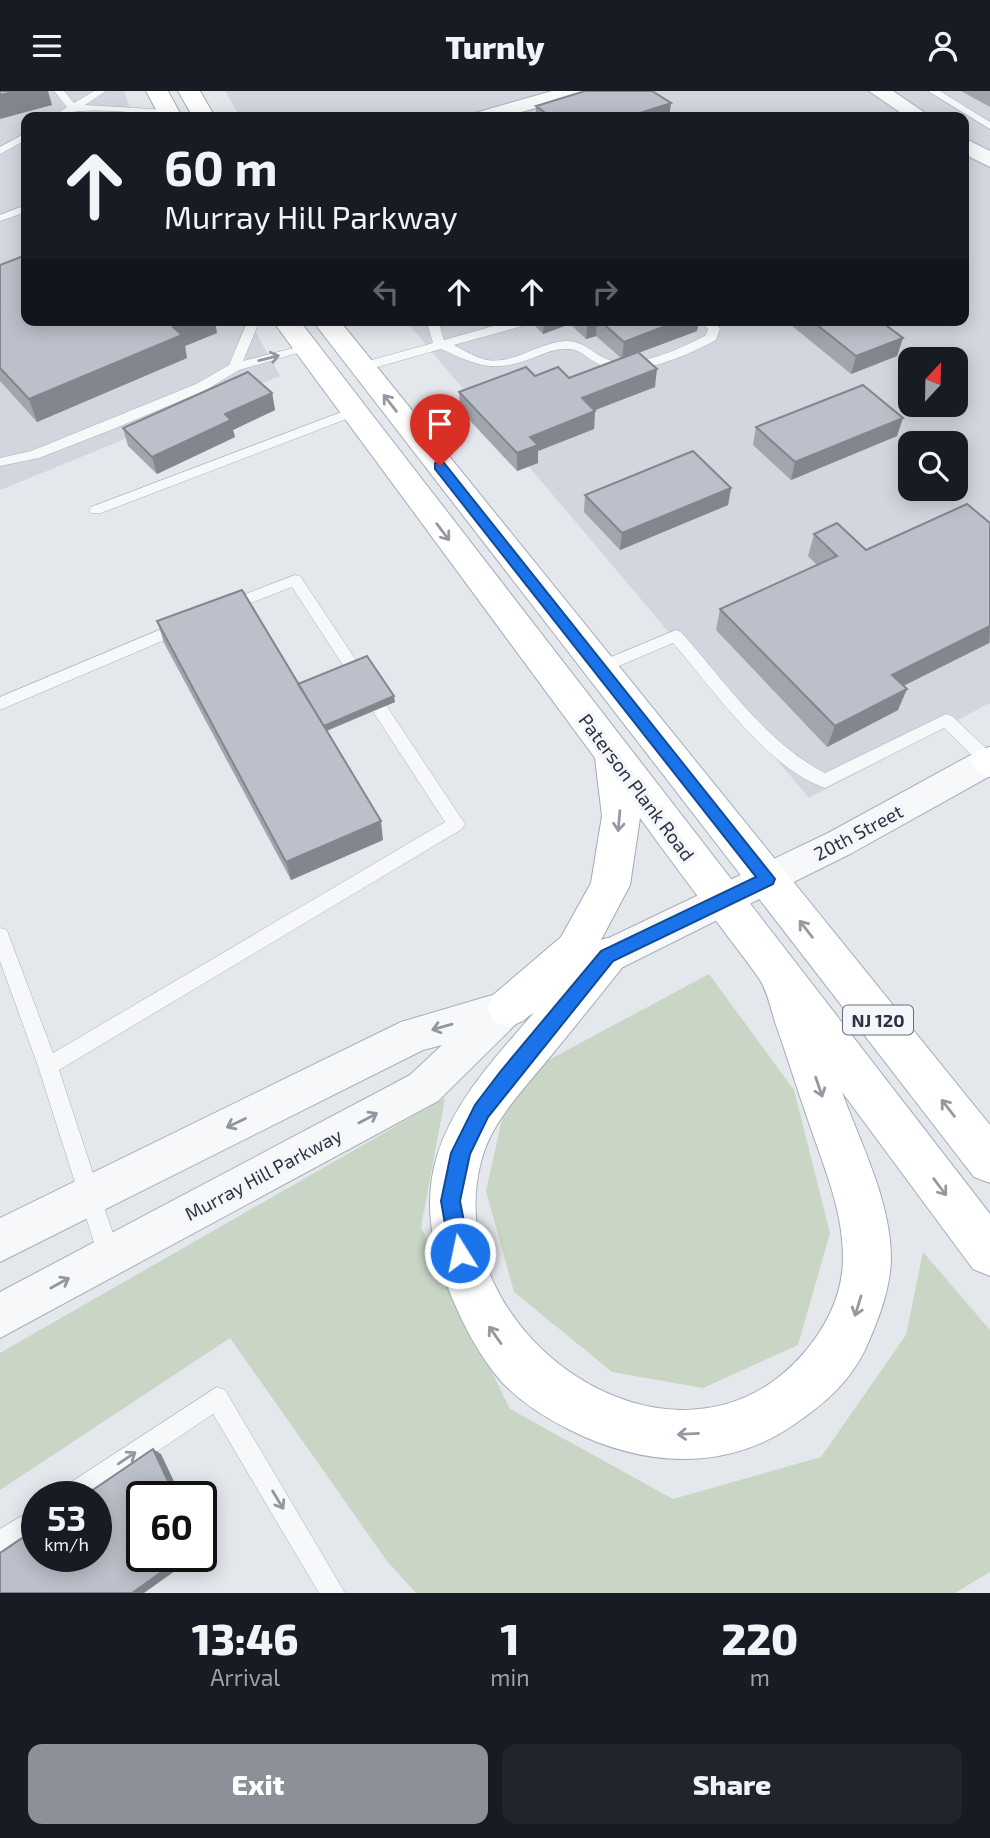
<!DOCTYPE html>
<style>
body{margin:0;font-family:"Exo 2",sans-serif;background:#20242c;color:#f1f3f6;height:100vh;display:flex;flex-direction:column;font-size:26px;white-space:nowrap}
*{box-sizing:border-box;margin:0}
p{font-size:23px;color:#9ea1a6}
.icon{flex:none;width:38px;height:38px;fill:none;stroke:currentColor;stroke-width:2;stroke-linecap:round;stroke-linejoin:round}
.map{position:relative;height:1502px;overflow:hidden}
.panel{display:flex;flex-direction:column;background:#171b24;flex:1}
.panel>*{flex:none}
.hud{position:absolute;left:21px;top:21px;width:948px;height:214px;border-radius:14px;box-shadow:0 4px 18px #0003;background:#171b24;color:#f1f3f6;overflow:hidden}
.needle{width:46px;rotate:22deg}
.buttons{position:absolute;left:898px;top:256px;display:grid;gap:14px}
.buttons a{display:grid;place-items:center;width:70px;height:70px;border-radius:14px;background:#171b24;box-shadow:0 4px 18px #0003;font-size:35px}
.speed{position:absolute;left:21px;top:1390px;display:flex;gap:14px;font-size:35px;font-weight:700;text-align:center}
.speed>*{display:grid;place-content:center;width:91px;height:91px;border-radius:50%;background:#171b24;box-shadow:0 4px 18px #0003;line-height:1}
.speed small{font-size:18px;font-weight:400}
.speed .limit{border:4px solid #111;border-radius:10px;background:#fff;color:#111}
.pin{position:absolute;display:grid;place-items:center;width:60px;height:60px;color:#fff;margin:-72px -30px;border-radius:50% 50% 50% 0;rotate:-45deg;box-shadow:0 0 7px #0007}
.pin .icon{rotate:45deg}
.me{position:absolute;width:77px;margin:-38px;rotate:350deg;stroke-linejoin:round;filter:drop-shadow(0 0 5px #0008)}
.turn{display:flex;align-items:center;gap:24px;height:147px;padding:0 28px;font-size:32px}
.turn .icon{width:91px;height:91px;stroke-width:2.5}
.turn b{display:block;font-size:49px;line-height:60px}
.lanes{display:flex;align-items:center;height:66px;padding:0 28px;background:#0003;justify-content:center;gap:35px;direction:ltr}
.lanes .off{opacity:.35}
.eta{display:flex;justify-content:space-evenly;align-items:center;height:119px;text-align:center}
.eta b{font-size:42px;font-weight:800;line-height:49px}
.button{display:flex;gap:14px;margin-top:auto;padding:14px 28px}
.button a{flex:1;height:80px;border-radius:14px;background:#8c9099;color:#fff;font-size:28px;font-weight:800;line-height:80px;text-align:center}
.button a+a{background:#20242c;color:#f1f3f6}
header{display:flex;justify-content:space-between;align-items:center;height:91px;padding:0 28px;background:#171b24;font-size:32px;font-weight:800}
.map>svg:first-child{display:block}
.built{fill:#d2d6de;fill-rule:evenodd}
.green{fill:#c9d6c5}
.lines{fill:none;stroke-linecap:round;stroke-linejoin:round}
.lane-casing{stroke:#a9aeb7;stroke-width:1}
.street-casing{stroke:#a9aeb7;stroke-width:2}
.primary-casing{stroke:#a3abb8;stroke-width:2}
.lane{fill:#f7f8fa;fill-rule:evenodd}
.street{fill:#f7f8fa;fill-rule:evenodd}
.primary{fill:#fff;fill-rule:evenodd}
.wall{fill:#a1a5ae}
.shaded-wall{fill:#83868d}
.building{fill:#bbc0ca;stroke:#83868d;stroke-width:2}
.oneway{stroke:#9196a0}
.oneway2{stroke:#959aa2}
.route{fill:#1a73e8;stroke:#114b97;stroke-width:2}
.labels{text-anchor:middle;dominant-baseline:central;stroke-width:7;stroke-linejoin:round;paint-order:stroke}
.shield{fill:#f4f6f9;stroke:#676e7b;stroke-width:2}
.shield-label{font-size:18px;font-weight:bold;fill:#2b3445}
.street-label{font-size:19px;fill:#2b3445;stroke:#f4f6f9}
</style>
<header><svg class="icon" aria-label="menu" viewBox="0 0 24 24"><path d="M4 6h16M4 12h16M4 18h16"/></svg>Turnly<svg class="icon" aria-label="person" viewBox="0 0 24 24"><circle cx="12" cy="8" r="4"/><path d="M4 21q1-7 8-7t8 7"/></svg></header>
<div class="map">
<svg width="990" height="1502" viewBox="0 0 990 1502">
<rect width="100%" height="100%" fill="#e4e7ec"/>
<path class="built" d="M0,0H124L131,21L135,26H26V229H249L280,285L0,399Z
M225,0H990V612L809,707L405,229H964V26H240ZM910,268H956V313H910ZM910,352H956V397H910Z"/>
<path class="green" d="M709,883L794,999L830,1142L798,1254L703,1297L612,1281L514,1201L486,1100L506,1010L545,971Z
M445,1007L421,1136L510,1318L673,1408L821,1366L906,1244L923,1161L990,1239V1481L955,1502H416L387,1470L230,1247L0,1399V1262Z"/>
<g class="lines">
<g class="lane-casing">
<path id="lane" d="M54,0H64L74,12L94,0H106L85,14L169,19L174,22L169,25C139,22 109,18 79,20C69,21 63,26 52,26L67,16Z
M928,0H940L990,31V38Z
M26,42V49L0,63V56Z
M26,114V121L0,130V124Z
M248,229H260L243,270L305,254L311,258L239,279L206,299L111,339L39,367L0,375V367L31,360L196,293L229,274Z
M426,229H438L444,249L514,229H527L526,234L454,254C463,259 473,265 483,268C511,276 538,251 566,250C585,250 593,263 609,269C636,278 683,257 706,244L708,238L700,229H713L720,238L716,249C686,265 638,287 603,275C591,271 582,259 570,258C557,257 545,262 533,267C493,282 478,275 441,258L367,279H357V273L433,252Z
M352,317L357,318V324L101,422H91L89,419L91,416Z
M295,484L300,485L465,733L462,738L59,979L120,1164L117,1172L109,1175L101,1172L98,1164L38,975L0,870V837L7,839L9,845L53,962L445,731L292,496L225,522L217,517L220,513Z
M183,529L191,535L188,539L0,619V606Z
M676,539L681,541C725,590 766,652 825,682L946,623L952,625L990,661V676L983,675L944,637L825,697C767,677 713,598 673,552L600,583L592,577L594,573Z
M217,1296L225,1299L345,1502H319L213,1323L91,1405H58L62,1397Z
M37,1416V1442L0,1464V1438Z"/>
</g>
<g class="street-casing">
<path id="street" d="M552,0H585L582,4L504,26H472L475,22Z
M869,0H893L931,26H907Z
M964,47L990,60V76L964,63Z
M990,656V685L852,762L595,890L582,895L569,890L563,878L569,866L828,742L978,660Z
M532,887L545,892L551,904L545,916L519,930L438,1010L0,1247V1201L410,984L442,954L423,959L0,1171V1127L401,931L499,902Z"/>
</g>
<g class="primary-casing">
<path id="primary" d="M146,0H168L182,26H160Z
M178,0H200L215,26H193Z
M272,229H299L990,1123V1185L973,1178L842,1001C861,1054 891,1110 891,1168C890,1200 878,1230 865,1259C848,1293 823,1314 792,1335C722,1382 641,1375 568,1338C544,1326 519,1310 500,1289C479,1264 465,1237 452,1207C433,1162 422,1114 437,1065C455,1007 499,963 537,918L523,930L508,936L493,930L487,917L493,904L561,846L591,792L602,725L595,667ZM640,727C666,763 693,799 720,835C733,853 748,871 760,889C768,902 771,919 776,934C787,965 797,998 808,1029C823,1074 843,1118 843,1166C843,1203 827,1235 803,1263C674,1410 433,1240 482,1067C492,1031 522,1000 545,972C571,941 596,909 621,878L627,865L621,852L607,847L601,849L630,794Z
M312,229H339L990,1034V1092L974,1086Z
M990,656V686L977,681L971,670L976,660Z"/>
</g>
<use href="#lane" class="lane"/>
<use href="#street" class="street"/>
<use href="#primary" class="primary"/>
</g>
<path class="wall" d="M961,0H990V16Z
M671,12L669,26H536V15Z
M0,174L217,242L185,255L187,267L37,331L0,290Z
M529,229H699L697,240L638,262L655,296L594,319L595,320L594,338L538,360V372L517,380L460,319L459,301L535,285L569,287L621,267L596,245L586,248L570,233L543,243Z
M792,229H879L903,247L897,265L851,283L791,234Z
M272,302L275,319L233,339L235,346L157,383L128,355L123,337Z
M756,336L897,345L791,389L753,354Z
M731,397L728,414L620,459L584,421L585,404Z
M990,432V552H989L903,595L898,619L827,656L716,539L720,518L817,474L808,465L814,443L866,459Z
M157,530L298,593L395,611L327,640L383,749L291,789L164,552Z"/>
<path class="shaded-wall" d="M18,0H48L52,14L0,28V4Z
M671,12L669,26H628Z
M189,229H215L217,242L185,255L187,267L37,331L29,308L173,236Z
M544,229H570V233L543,243Z
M591,229H597L596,245L586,248L588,230Z
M681,229H699L697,240L622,268L624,251Z
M903,247L897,265L851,283L856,265Z
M657,278L655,296L580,325L582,307Z
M272,302L275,319L233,339L235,346L157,383L152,366L225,323Z
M595,320L594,338L538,360V372L517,380V362L530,346Z
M903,327L897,345L791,389L795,371Z
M731,397L728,414L620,459L622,442Z
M990,535L989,552L883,605L892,584Z
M907,598L898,619L827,656L835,635Z
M394,605L395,611L320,642L319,637Z
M381,730L383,749L291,789L286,771Z
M153,1358L161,1363L181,1405H175Z
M201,1449L206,1458L201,1461Z
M184,1465H196L144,1502H132Z"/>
<path class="building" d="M0,0H18L0,4Z
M585,0H652L671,12L628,26H551L536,15Z
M26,164V229H189L173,236L182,244L29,308L0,277V174Z
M599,229H681L624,251Z
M811,229H879L903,247L856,265Z
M638,261L657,278L582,307L595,320L530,346L538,354L517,362L459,301L526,276L535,285L558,276L569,287Z
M248,281L272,302L225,323L231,329L152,366L123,337Z
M863,294L903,327L795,371L756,336Z
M693,360L731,397L622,442L585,404Z
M967,413L990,432V535L892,584L907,598L835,635L720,518L837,465L814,443L837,432L866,459Z
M242,499L381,730L286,771L157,530Z
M367,565L394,605L324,635L298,593Z
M153,1358L175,1405H142V1465H184L132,1502H0V1462L37,1437V1465H96V1405H84Z"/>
<defs><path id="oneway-shaft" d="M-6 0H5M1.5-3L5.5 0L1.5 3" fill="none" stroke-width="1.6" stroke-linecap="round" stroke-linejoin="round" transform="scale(1.75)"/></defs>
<g class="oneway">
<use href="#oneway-shaft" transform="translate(269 267) rotate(-14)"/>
<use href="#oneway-shaft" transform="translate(442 936) rotate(164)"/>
<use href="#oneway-shaft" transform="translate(368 1027) rotate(-28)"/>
<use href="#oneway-shaft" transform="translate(236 1032) rotate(154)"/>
<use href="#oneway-shaft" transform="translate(60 1192) rotate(-29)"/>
<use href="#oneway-shaft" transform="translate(127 1367) rotate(-34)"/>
<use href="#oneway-shaft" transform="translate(278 1409) rotate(59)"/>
</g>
<g class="oneway2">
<use href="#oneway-shaft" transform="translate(390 312) rotate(-128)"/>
<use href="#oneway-shaft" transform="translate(443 441) rotate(53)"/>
<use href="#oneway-shaft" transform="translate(619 730) rotate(95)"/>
<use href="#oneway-shaft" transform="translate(806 838) rotate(-128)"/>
<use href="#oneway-shaft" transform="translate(819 996) rotate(71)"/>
<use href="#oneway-shaft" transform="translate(948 1017) rotate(-128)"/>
<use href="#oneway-shaft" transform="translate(940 1096) rotate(53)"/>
<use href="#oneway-shaft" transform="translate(858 1215) rotate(107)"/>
<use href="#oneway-shaft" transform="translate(495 1244) rotate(-125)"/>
<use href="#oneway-shaft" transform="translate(688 1343) rotate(177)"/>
</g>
<path class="route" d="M440,371L444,372L775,788L773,793L613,870L488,1026L470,1063L460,1110L470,1162L467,1169L460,1171L453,1169L450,1162L441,1110L451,1062L475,1014L500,981L601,860L756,786L435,378V372Z"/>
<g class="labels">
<rect class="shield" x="843" y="914.5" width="70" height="29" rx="5"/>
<g class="shield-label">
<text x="878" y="929">NJ 120</text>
</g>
<g class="street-label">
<text transform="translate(637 696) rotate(53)">Paterson Plank Road</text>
<text transform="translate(858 741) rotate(-28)">20th Street</text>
<text transform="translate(263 1083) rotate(-28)">Murray Hill Parkway</text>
</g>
</g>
</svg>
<div class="buttons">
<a><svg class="needle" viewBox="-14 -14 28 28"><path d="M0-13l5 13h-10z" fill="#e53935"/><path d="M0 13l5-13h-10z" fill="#9ea1a6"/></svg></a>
<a><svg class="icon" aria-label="search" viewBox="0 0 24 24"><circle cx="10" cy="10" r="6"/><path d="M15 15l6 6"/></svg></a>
</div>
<div class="speed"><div>53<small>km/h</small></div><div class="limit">60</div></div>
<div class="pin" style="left:440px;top:375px;background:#d93025"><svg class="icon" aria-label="arrive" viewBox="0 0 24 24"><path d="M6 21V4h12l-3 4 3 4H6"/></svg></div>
<svg class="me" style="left:460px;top:1162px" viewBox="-20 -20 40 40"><circle r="17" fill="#1a73e8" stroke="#fff" stroke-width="3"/><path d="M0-11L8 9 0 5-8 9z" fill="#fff"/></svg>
<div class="hud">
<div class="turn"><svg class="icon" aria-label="ahead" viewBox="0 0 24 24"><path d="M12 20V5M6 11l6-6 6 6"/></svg><div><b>60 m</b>Murray Hill Parkway</div></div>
<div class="lanes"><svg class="icon off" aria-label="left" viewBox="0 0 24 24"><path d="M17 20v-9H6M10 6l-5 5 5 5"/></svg><svg class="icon" aria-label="ahead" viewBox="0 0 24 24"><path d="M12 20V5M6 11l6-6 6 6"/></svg><svg class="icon" aria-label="ahead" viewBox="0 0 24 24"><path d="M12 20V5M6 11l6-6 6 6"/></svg><svg class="icon off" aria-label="right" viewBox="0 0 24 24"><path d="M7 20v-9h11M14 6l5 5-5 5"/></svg></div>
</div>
</div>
<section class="panel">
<div class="eta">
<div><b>13:46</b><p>Arrival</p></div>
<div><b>1</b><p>min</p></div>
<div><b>220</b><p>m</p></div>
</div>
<div class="button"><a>Exit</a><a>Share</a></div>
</section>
